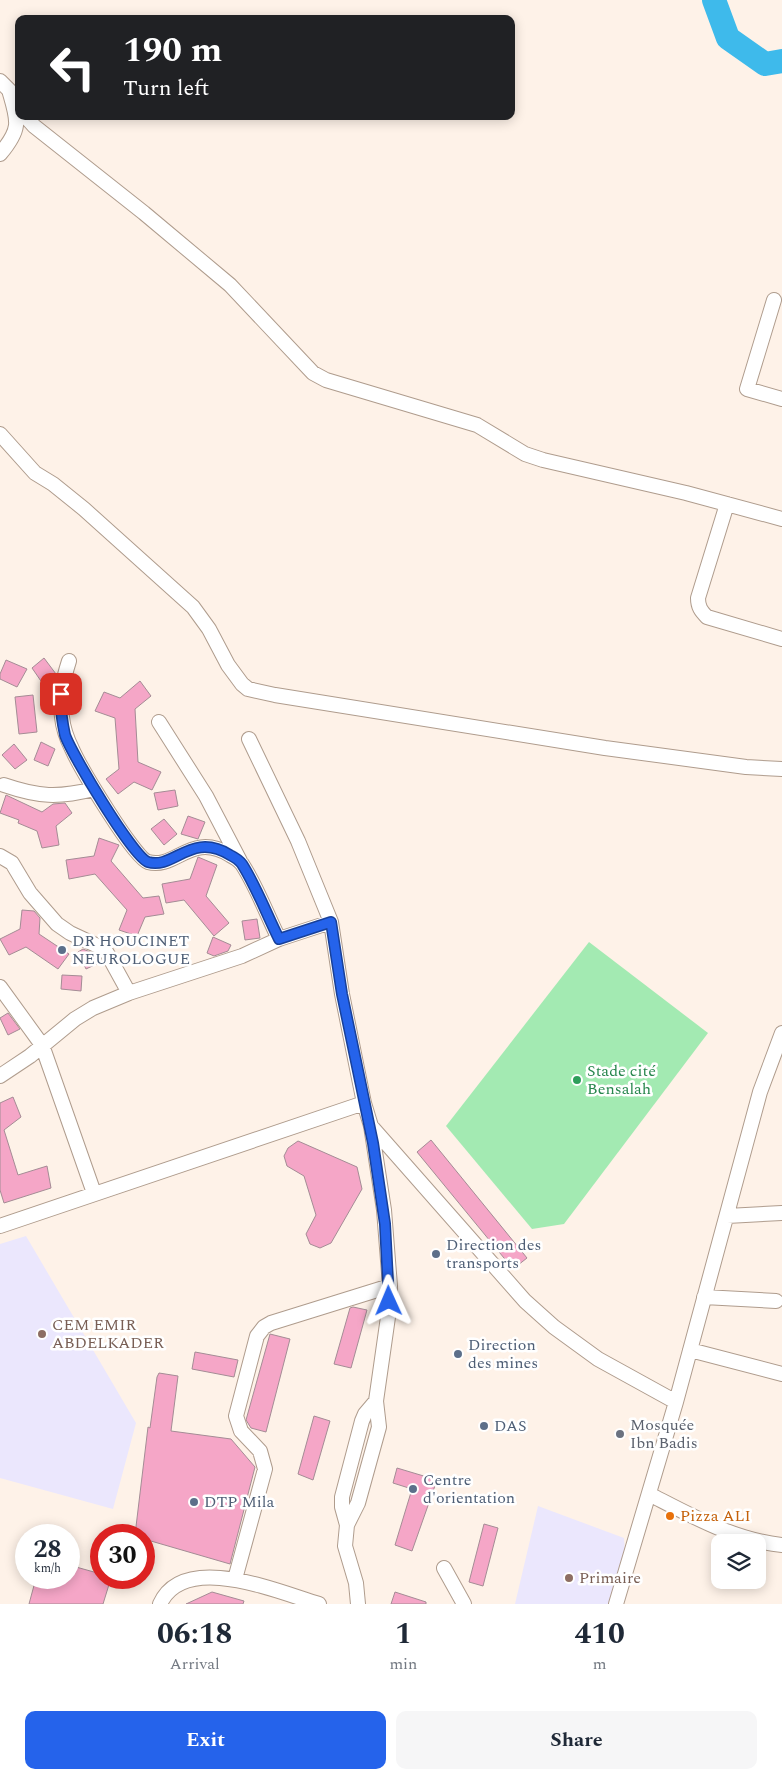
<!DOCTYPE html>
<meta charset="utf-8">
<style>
body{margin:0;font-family:Spectral,serif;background:#f6f6f7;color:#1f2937;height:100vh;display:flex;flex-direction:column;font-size:19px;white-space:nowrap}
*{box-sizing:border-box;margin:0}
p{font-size:16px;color:#747a83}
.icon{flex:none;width:28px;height:28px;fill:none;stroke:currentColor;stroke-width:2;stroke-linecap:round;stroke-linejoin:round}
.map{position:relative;height:1604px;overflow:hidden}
.details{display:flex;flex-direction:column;background:#fff;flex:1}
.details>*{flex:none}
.top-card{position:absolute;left:15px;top:15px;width:500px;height:105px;border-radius:10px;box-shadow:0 2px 12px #0003;background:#202124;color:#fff;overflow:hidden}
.fabs{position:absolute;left:711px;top:1534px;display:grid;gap:10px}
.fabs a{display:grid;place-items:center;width:55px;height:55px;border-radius:10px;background:#fff;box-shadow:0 2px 12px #0003;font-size:25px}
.speed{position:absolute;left:15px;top:1524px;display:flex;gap:10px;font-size:25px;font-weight:700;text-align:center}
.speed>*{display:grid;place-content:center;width:65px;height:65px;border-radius:50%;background:#fff;box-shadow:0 2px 12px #0003;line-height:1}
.speed small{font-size:12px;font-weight:400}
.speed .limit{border:8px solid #d22;background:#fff;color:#111}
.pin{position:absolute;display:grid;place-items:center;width:42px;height:42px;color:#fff;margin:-21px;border-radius:10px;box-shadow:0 2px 8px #0006}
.me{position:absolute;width:55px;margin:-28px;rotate:359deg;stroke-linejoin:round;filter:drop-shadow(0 0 4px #0008)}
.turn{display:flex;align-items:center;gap:18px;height:105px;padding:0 25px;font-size:22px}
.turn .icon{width:65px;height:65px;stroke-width:2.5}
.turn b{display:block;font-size:35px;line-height:42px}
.eta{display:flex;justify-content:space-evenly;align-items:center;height:85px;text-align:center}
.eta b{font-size:30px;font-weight:700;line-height:35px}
.button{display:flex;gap:10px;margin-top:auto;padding:10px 25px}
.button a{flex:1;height:58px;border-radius:10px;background:#2563eb;color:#fff;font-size:20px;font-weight:700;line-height:58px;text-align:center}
.button a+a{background:#f6f6f7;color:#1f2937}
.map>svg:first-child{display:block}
.education{fill:#ebe7fd}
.green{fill:#a3eab2}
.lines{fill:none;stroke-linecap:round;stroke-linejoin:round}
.river{stroke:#3ebaeb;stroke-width:24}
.building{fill:#f5a6c7;stroke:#a48c95}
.street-casing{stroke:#af9c8d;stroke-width:16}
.street{stroke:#fff;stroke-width:14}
.route-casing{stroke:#184099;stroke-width:12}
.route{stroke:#2563eb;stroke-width:9}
.service-dot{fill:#5c6f8a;stroke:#fff;stroke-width:2}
.leisure-dot{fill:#2e9e5b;stroke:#fff;stroke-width:2}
.education-dot{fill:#8d6e63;stroke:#fff;stroke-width:2}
.worship-dot{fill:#6b7280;stroke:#fff;stroke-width:2}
.food-dot{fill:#e8710a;stroke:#fff;stroke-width:2}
.labels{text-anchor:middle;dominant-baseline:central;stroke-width:5;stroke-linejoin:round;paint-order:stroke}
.service-label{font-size:16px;fill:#4e5e75;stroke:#fff;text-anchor:start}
.leisure-label{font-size:16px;fill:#27864d;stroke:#fff;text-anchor:start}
.education-label{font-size:16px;fill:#785e54;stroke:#fff;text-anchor:start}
.worship-label{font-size:16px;fill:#5b616d;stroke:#fff;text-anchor:start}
.food-label{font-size:16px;fill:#c56008;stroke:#fff;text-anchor:start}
</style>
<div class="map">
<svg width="782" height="1604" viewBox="0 0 782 1604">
<rect width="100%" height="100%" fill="#fef2e8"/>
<path class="education" d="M26,1236L136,1423L113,1509L0,1478V1244Z
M538,1506L624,1538L625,1552L609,1604H515Z"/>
<path class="green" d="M589,942L708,1033L564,1224L532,1229L446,1126Z"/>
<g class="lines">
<path class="river" d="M714,0L728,38L765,64L782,61"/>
</g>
<path class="building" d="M44,658L56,674L43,684L32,668Z
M6,660L27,669L17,687L0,679V674Z
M140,681L151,696L135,709L138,762L161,772L152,790L134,782L118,794L106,779L119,769L115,718L95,711L104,692L120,698Z
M33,695L37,732L19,734L15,697Z
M41,742L55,749L48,766L34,760Z
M14,744L27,760L15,769L2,755Z
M175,790L178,806L158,810L154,793Z
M6,795L42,812L53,804L65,803L72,813L56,826L59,845L42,848L37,831L18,823L19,820L0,813Z
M188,816L205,822L198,839L181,834Z
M164,819L177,834L164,845L151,829Z
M99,838L119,845L111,861L143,898L159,896L164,914L145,917L137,936L119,930L127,910L95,874L69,879L66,860L94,856Z
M198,857L217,865L206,896L229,923L214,936L184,900L166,903L162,884L190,879Z
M22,910L34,911L40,918L39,934L69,954L58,969L26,947L9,955L0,939L20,929Z
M257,919L260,938L245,940L242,921Z
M213,937L231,945L228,951L214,956L207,953Z
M83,949L95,954L101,962L86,969L78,952Z
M62,975L82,976L81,991L61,989Z
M8,1013L20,1029L8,1035L0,1018Z
M13,1097L21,1117L4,1130L18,1175L47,1166L51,1188L4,1203L0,1190V1103Z
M431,1140L527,1258L513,1269L417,1152Z
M298,1141L357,1167L362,1189L331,1243L320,1248L310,1244L306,1234L316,1215L304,1176L287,1166L284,1156L288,1148Z
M353,1307L367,1310L351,1368L334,1364L350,1308Z
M270,1334L290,1339L266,1432L251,1428L246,1420Z
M195,1352L238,1360L234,1377L192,1369Z
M159,1373L178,1376L171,1431L231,1439L255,1467L230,1564L144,1539V1535H135L148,1427L150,1428L157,1377Z
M314,1416L330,1421L313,1480L298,1474Z
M397,1468L437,1480L412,1551L395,1545L412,1489L393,1483Z
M484,1524L498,1528L483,1586L469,1582Z
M69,1565L101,1574V1578H111L103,1604H29L36,1578H69Z
M212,1592L244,1601L243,1604H186Z
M395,1592L426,1602V1604H391Z"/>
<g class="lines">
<g class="street-casing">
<path id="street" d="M0,81L9,90L14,98
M25,116L34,126L144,213L230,285L313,373L326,380L477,425L525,454L543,460L686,493L782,519
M0,154C22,128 18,121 9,90
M774,300L747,389L782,399
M0,434L35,473L53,484L84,509L193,607L209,629L228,665L242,684L248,689L275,695L605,748L746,767L782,769
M727,504L698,598C698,607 701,611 707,617L782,639
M69,661C63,680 59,697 62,717C63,728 67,739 72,749C80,767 134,858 148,862C176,870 191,831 230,855C234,857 239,860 242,864C257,887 267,915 279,939
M159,722L206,796L240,861
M249,739L298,841L331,922L342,994L364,1103L371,1126L384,1210L390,1286L388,1317L376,1401L379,1427L358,1503L347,1525
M4,785C39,797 58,798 94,789
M0,856L12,863L30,893L57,924L70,933L100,947L107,953L129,993
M0,987L42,1045L94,1193
M0,1076L30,1056L75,1019L93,1008L129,993L242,956L279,939L331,922
M371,1126L525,1301L554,1327L598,1359L676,1402
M727,1216L782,1213
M0,1226L364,1103
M704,1297L776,1301
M690,1350L782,1374
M649,1494C692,1516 734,1540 782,1545
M444,1568L464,1604
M235,1579L265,1469L260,1451L241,1431L236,1416L257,1336L264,1327L271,1323L390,1286
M160,1604C184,1551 278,1592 319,1604
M358,1604L356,1583L345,1546L347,1525L342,1507V1497L362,1421L365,1414L376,1401
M616,1604L676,1402L760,1092L782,1033"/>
</g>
<use href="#street" class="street"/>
</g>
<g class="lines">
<g class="route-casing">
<path id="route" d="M61,694C60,707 62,721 65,735C71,753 133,857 148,862C174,870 191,831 230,855C234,857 239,860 242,864C256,886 267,915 279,939L331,922L342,994L373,1143L385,1224L389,1301"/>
</g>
<use href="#route" class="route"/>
</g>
<g class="service-dot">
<circle cx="62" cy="950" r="5"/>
<circle cx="436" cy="1254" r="5"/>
<circle cx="458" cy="1354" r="5"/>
<circle cx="484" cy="1426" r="5"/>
<circle cx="413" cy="1489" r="5"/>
<circle cx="194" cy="1502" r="5"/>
</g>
<circle class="leisure-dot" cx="577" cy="1080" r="5"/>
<g class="education-dot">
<circle cx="42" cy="1334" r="5"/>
<circle cx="569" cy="1578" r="5"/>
</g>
<circle class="worship-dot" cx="620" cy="1434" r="5"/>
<circle class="food-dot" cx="670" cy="1516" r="5"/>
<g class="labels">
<g class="service-label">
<text x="72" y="941">DR HOUCINET<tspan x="72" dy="18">NEUROLOGUE</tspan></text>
<text x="446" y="1245">Direction des<tspan x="446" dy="18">transports</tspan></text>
<text x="468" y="1345">Direction<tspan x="468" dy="18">des mines</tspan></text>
<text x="494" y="1426">DAS</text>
<text x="423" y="1480">Centre<tspan x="423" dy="18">d'orientation</tspan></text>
<text x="204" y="1502">DTP Mila</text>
</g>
<g class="leisure-label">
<text x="587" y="1071">Stade cité<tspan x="587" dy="18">Bensalah</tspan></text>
</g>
<g class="education-label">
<text x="52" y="1325">CEM EMIR<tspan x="52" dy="18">ABDELKADER</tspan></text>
<text x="579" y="1578">Primaire</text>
</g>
<g class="worship-label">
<text x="630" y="1425">Mosquée<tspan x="630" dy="18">Ibn Badis</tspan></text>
</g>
<g class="food-label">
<text x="680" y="1516">Pizza ALI</text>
</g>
</g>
</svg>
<div class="fabs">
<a><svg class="icon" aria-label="layers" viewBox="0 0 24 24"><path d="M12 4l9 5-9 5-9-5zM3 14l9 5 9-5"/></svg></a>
</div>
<div class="speed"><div>28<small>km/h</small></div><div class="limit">30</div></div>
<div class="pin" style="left:61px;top:694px;background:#d93025"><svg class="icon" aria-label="arrive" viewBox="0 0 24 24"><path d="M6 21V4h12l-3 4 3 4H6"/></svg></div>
<svg class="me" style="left:389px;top:1301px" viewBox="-20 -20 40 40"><path d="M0-17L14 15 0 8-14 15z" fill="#2563eb" stroke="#fff" stroke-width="4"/></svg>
<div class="top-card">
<div class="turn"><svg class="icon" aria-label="left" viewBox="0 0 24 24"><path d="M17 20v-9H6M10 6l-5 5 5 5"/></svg><div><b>190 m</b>Turn left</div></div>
</div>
</div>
<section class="details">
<div class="eta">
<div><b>06:18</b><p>Arrival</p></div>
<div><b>1</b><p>min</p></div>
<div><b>410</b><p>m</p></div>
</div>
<div class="button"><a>Exit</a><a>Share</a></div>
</section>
